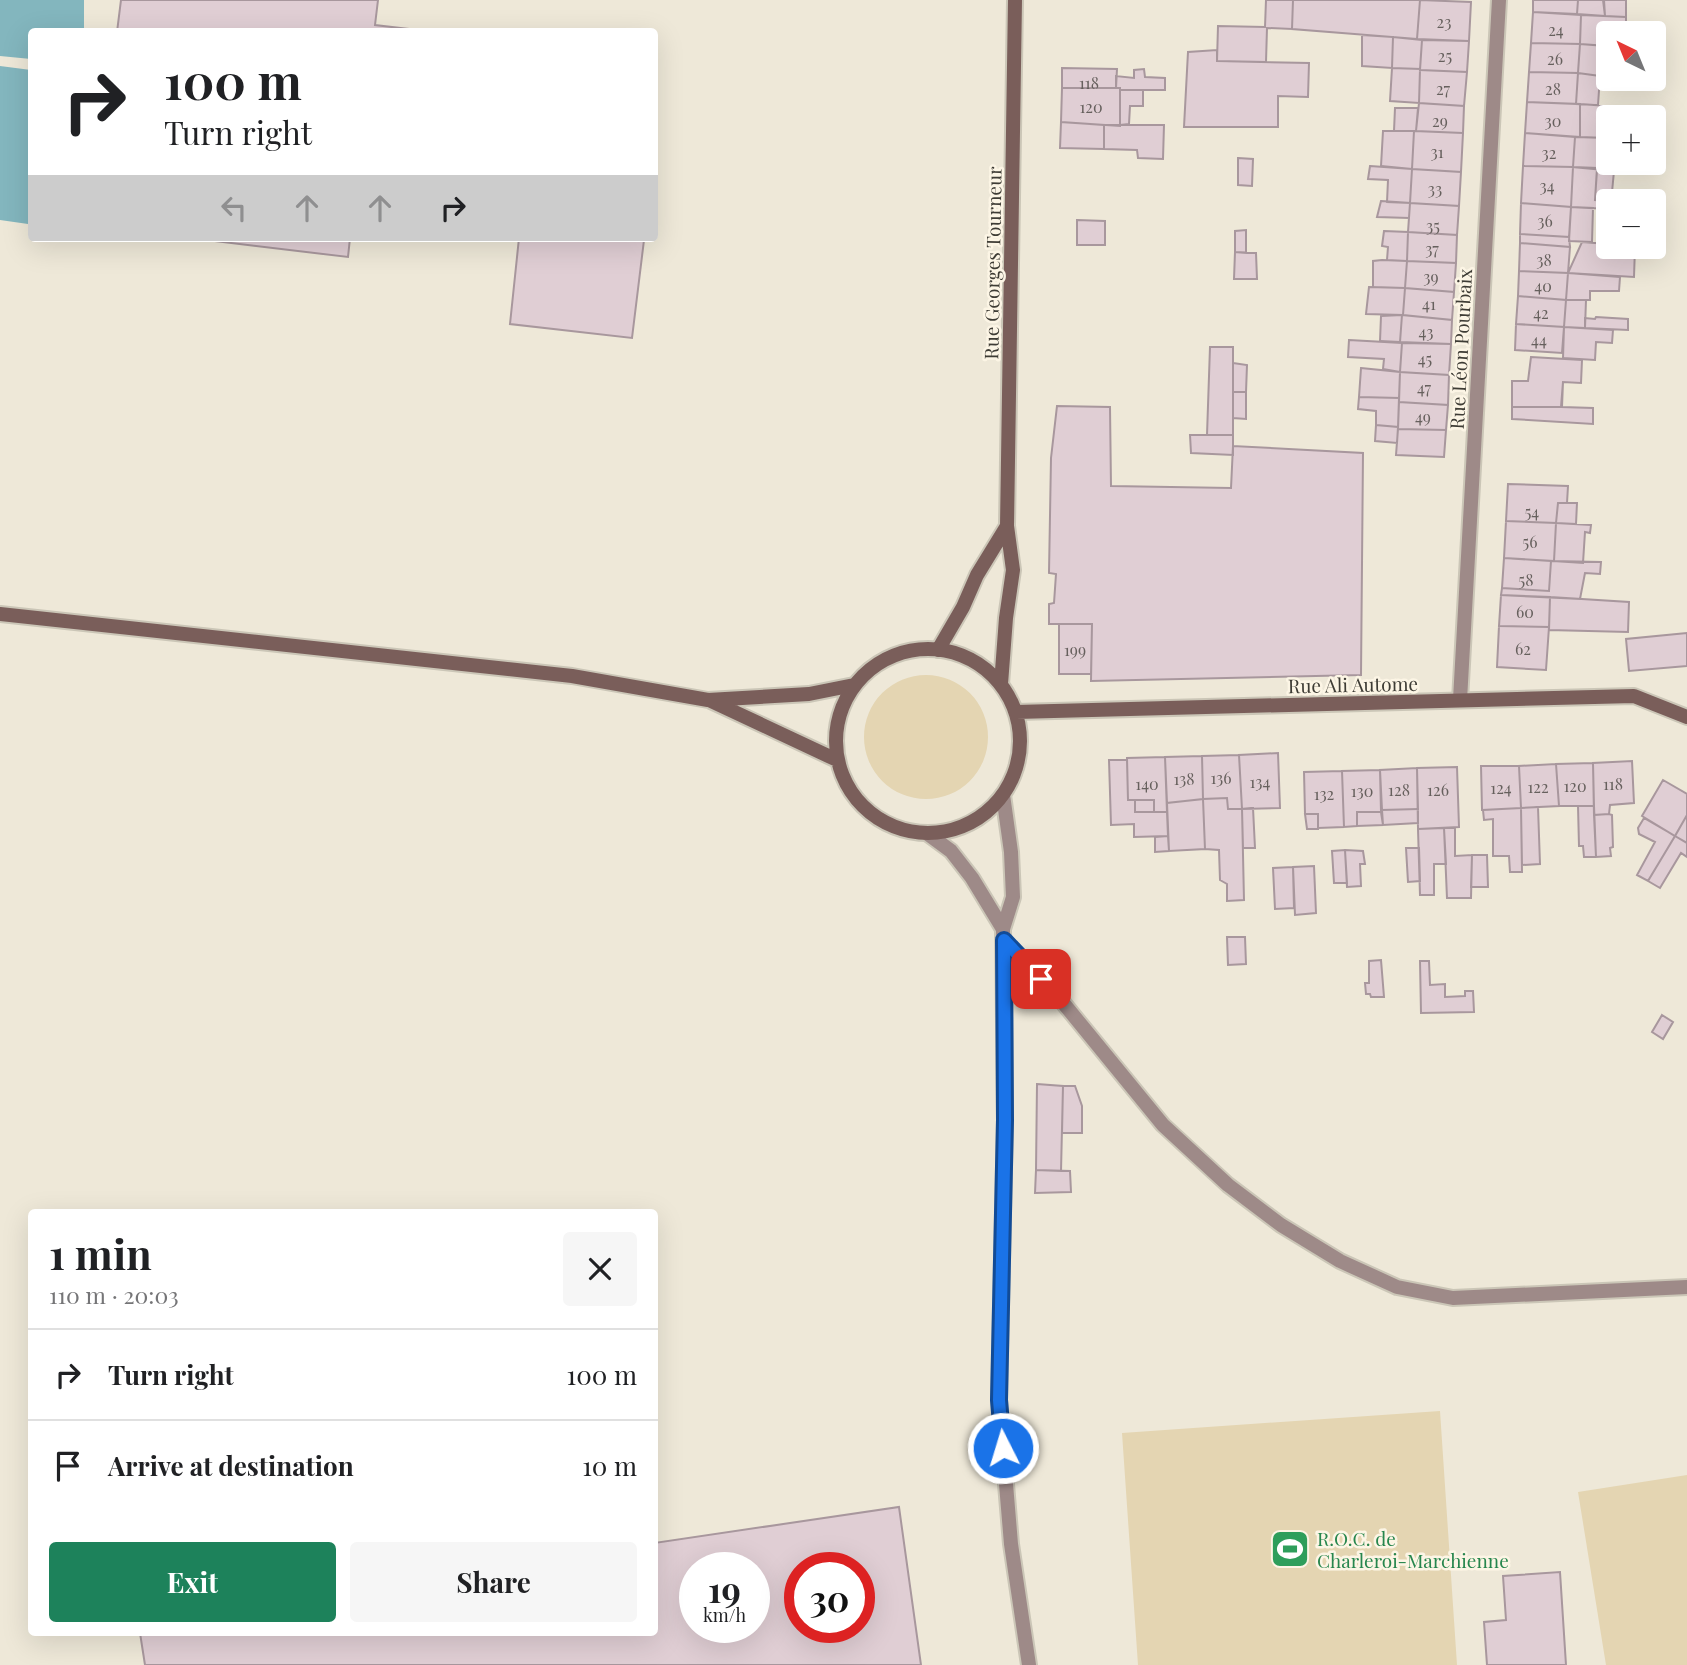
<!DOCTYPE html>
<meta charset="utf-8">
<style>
body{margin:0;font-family:"Playfair Display",serif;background:#f6f6f6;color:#202124;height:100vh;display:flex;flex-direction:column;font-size:26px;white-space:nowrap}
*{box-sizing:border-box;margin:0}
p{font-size:23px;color:#757577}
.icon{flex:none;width:38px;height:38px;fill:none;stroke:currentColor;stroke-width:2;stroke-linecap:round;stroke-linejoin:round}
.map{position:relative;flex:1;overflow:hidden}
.panel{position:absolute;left:28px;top:1209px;width:630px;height:427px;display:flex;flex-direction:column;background:#fff;border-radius:7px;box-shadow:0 7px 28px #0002}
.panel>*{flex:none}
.guide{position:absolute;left:28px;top:28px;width:630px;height:214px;border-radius:7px;box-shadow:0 7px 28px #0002;background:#fff;color:#202124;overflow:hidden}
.needle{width:46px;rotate:317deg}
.tools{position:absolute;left:1596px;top:21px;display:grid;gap:14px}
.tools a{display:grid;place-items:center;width:70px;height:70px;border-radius:7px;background:#fff;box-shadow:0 7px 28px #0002;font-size:35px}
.speed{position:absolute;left:679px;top:1552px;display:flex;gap:14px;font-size:35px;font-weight:700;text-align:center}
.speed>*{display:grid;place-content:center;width:91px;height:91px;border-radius:50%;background:#fff;box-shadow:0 7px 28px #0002;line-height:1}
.speed small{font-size:18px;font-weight:400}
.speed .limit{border:10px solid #d22;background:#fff;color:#111}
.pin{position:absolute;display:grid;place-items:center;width:60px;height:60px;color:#fff;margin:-30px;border-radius:14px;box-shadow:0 4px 10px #0006}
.me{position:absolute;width:77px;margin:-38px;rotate:355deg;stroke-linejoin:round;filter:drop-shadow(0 0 5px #0008)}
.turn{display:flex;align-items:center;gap:24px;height:147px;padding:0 21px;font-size:32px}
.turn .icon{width:91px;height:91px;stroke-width:2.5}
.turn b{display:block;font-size:49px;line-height:60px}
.lanes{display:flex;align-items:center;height:66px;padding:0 21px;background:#0003;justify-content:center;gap:35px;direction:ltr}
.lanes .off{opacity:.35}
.round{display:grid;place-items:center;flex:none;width:74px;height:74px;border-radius:7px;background:#f6f6f6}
.overview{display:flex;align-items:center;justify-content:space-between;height:119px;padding:0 21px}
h1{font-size:42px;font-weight:700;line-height:52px}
.cta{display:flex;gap:14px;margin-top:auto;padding:14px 21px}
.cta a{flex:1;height:80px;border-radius:7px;background:#1d825b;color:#fff;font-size:28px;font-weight:700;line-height:80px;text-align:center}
.cta a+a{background:#f6f6f6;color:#202124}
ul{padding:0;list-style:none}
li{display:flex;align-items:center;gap:21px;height:91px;padding:0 21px;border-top:2px solid #e0e0e0}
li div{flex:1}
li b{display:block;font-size:26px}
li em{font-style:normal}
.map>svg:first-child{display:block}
.green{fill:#e4d5b2}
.water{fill:#83b6be}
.building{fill:#e0ced4;stroke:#a8979d;stroke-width:2;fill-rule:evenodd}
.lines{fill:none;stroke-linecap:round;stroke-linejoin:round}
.lane-casing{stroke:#cbc6b7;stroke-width:18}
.street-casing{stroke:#cbc6b7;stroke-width:18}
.secondary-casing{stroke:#cbc6b7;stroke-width:18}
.lane{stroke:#9e8a88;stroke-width:14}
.street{stroke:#9e8a88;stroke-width:14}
.secondary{stroke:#7a5e5a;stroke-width:14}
.route-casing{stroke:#114b97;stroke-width:18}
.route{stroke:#1a73e8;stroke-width:12}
.labels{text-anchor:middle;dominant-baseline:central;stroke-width:5;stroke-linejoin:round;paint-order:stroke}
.number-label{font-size:16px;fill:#66605d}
.street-label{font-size:19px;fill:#3e3c35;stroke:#fcf5e5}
.leisure-label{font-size:19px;fill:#27864d;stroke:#fcf5e5;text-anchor:start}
</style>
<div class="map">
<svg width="1687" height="1665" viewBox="0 0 1687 1665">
<rect width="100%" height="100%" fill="#eee8d8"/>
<path class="green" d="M864 737a62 62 0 1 1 124 0a62 62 0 1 1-124 0Z
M1440,1411L1457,1665H1138L1122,1433Z
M1687,1475V1665H1606L1578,1492Z"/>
<path class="water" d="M0,0H84V31L32,32L31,59L0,56Z
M0,66L31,70L32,221L28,224L0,220Z"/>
<path class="building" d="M121,0H378L375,25L435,32H117Z
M1266,0H1293L1292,29L1267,28L1266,62L1217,61L1218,26L1265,27Z
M1293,0H1420L1417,39L1292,29Z
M1420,0L1471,2L1469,41L1417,39Z
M1533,0H1578L1577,14L1533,12Z
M1578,0H1603L1605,16L1577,14Z
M1604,0H1626V17L1605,16Z
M1533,12L1581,15L1580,44L1531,43Z
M1581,15L1626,17V28H1609L1608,46L1580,44Z
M1362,35L1393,37L1392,68L1362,66Z
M1393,37L1422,40L1420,69L1392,68Z
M1422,40L1469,41L1467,72L1420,70Z
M1531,43L1580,44L1578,73L1529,72Z
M1580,44L1606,46L1608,74H1601L1600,76L1578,73Z
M1217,50V61L1309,63L1308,97L1278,96V127H1184L1188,52Z
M1062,68L1117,69L1116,88H1062Z
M1392,68L1420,69L1419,103L1390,101Z
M1144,69L1145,77L1165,78V90H1120V88H1116V76L1134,78V70Z
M1420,70L1467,72L1464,106L1419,103Z
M1529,72L1578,73L1576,104L1527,102Z
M1578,73L1600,76L1598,105L1576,104Z
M1062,88H1120V126L1061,122Z
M1120,90H1143V106H1130L1129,124L1120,125Z
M1527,102L1580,104V137L1525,133Z
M1419,103L1464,106L1463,133L1416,131Z
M1580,104L1622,107L1621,117H1608L1607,138L1580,137Z
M1395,108H1418L1416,131H1394Z
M1061,122L1104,125V149L1060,148Z
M1104,125H1164L1163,159L1138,158L1137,150L1104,149Z
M1383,131H1414L1412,169L1381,166Z
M1414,131L1463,133L1461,172L1412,169Z
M1525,133L1575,137L1573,167L1523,166Z
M1575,137L1608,138V163H1614V171L1573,167Z
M1238,158L1253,159L1252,186L1238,185Z
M1370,166L1412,169L1410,203L1387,202L1388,180L1368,179Z
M1523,166L1573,167L1571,207L1521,203Z
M1573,167L1597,168L1595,200L1604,201L1605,191L1628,193V200H1634L1635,195L1657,196L1658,211H1654V201H1608V209L1571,207Z
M1412,169L1461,172L1459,206L1410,203Z
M1597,170L1614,171L1612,192L1605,191L1604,201L1595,200Z
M1381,201L1410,203L1409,218L1377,217Z
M1410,203L1459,206L1457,235L1408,232Z
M1521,203L1571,207L1569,237L1520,234Z
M1571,207L1593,208L1592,242L1569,241Z
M1077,220L1105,221V245H1077Z
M1246,230V253L1235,252V231Z
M1384,231L1408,232L1407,261L1387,260L1388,247L1382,246Z
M1408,232L1457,235L1456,263L1407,261Z
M1520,234L1569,237L1570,247L1520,243Z
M190,238H350L348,257Z
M519,238L644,240L632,338L510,324Z
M1582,242L1608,244V247H1635L1634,277L1568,273Z
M1520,243L1570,247L1568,273L1519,271Z
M1235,252L1256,253L1257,279H1234Z
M1382,260L1407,261L1405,288L1373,287V261Z
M1407,261L1456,263L1454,292L1405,288Z
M1519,271L1568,273L1566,300L1518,296Z
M1568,273L1620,277L1619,291H1590V300H1566Z
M1369,287L1405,288L1403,315L1366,314Z
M1405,288L1454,292L1452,320L1403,315Z
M1518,296L1566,300L1564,327L1516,324Z
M1566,300H1586L1585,328L1564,327Z
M1402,315L1452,320L1451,344L1400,342Z
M1402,315L1400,342L1380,341L1381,316Z
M1596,317L1628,319V330L1585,328V318L1595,319Z
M1516,324L1564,327L1562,353L1515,350Z
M1564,327L1613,330L1612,343L1596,342L1595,360L1563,358Z
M1349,340L1402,343L1400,372L1383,369L1384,359L1348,357Z
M1402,343L1451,344L1449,375L1400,372Z
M1210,347H1233V435H1207Z
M1531,357L1582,360L1581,383L1563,382L1561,407H1512V381H1528Z
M1233,363L1247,365L1246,392H1233Z
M1361,368L1400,372L1399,398L1359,397Z
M1400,372L1449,375L1448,405L1399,402Z
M1563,382L1562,407L1593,408V424L1512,419V407H1561Z
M1233,392H1246V419L1233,418Z
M1359,397L1399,398L1398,427L1376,425V411L1358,409Z
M1399,402L1448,405L1446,430L1398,429Z
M1057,406L1110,407L1111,486L1231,488L1233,446L1363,453L1361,675L1091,681L1092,624H1049V604L1054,603L1056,574L1049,573L1051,458Z
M1376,425L1398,427L1397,443L1375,441Z
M1398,429L1446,430L1444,457L1396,455Z
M1190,435H1233V455L1191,453Z
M1508,484L1568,486L1567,503H1558L1556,523L1506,521Z
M1558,503H1577L1576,524L1556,523Z
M1506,521L1556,523L1554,561L1504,558Z
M1556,523L1591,525L1590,533L1585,532L1583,563L1554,561Z
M1504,558L1551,561L1549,591L1502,588Z
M1551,561L1601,562L1600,574L1585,573L1580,599L1501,595L1502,588L1549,591Z
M1501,595L1550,597L1549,627L1499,626Z
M1550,597L1629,602L1628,632L1549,630Z
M1059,624H1092L1091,674H1059Z
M1499,626L1549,627L1546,670L1497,667Z
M1687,633V666L1629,671L1626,639Z
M1278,753L1280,808L1242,809L1239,755Z
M1239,755L1242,809H1228L1227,798L1203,799L1202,756Z
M1202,756L1203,799L1167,803L1165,757Z
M1165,757L1167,812H1154V800H1128L1127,758Z
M1109,760H1127L1128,800H1135V812H1167L1168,836L1134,837V824L1111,825Z
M1632,761L1634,803L1610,805L1609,814L1594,815L1593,763Z
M1593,763L1594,806H1559L1556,764Z
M1556,764L1559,806L1521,808L1519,766Z
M1481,766H1519L1521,808L1482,810Z
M1457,767L1459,827L1418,829L1417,768Z
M1417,768L1418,809L1382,810L1380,770Z
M1380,770L1381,812H1357V826L1344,827L1342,771Z
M1342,771L1344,827L1318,828V814H1305L1304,772Z
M1663,780L1687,794V815L1675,836L1642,816Z
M1227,798L1228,809H1242L1244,900L1227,901V884L1220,880L1219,850L1205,849L1203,799Z
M1203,799L1205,849L1169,851L1167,803Z
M1135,800H1154V812H1135Z
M1578,806H1594L1596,857H1584L1583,846H1579Z
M1538,807L1540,864L1522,865L1521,808Z
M1253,808L1255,848H1243L1242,809Z
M1521,808L1522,872H1510L1509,856H1493V819L1484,820L1483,810Z
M1418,809V823L1383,825L1382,810Z
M1357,812H1381L1383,825L1357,826Z
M1305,814H1318V829H1307Z
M1609,814L1612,815L1613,847L1610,848L1611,856L1596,857L1594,815Z
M1687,815V843L1675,836Z
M1644,818L1675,836L1648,881L1637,875L1655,842L1639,834L1638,828Z
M1444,828H1455V856L1472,855L1471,898H1447Z
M1444,828L1446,864H1434V895H1420L1418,829Z
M1168,836L1169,851L1155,852V837Z
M1675,836L1687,843V857L1681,853L1660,888L1648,881Z
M1406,848H1419L1420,881L1408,882Z
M1345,850L1363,851L1365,864H1360L1361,886L1347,887Z
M1345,850L1347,883H1334L1332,851Z
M1472,855H1487L1488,887H1471Z
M1314,866L1316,913L1295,915L1293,867Z
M1293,867L1294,908L1275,909L1273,868Z
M1227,937H1245L1246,964L1228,965Z
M1381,960L1384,997H1371L1370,994H1366L1365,983H1369V961Z
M1420,961H1429L1430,985L1445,984V997L1465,996V991H1473L1474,1012L1421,1013Z
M1662,1015L1673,1022L1663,1039L1652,1032Z
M1037,1084L1063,1086L1061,1171L1036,1170Z
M1063,1086H1075L1082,1106V1133H1062Z
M1036,1170L1070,1171L1071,1192L1035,1193Z
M899,1507L921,1665H145L140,1633H654V1543ZM695,1568H754V1628H695ZM800,1568H859V1628H800Z
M1560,1572L1566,1665H1487L1484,1622L1506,1620L1503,1576Z"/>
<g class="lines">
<g class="lane-casing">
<path id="lane" d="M1004,941L1060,999L1163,1125L1228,1185L1281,1225L1340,1261L1397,1287L1453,1298L1687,1287"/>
</g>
<g class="street-casing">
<path id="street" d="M1460,700L1499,0
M1003,795L1011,852L1013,897L1003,929L1005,1120L999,1400L1011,1544L1029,1665
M928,834L951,851L972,878L1003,929"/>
</g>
<g class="secondary-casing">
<path id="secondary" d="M0,614L572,676L708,700L809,694L854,685
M836 741a92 92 0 1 1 184 0a92 92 0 1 1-184 0Z
M938,650L963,607L977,575L1007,526
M1001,684L1006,618L1013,570L1007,526L1015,0
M711,701L837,760
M1016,712L1634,696L1687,717"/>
</g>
<use href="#lane" class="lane"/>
<use href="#street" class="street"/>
<use href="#secondary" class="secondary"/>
</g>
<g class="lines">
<g class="route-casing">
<path id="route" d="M1003,1448L999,1400L1005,1120L1004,940L1041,979"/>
</g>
<use href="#route" class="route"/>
</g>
<defs>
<g id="stadium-square" transform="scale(2.0125)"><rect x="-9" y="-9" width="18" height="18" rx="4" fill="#2e9e5b" stroke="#fcf5e5"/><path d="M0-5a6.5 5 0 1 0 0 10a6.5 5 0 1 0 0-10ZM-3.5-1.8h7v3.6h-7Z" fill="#fff"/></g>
</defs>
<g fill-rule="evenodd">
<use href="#stadium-square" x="1290" y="1549"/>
</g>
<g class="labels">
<g class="number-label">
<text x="1444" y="21">23</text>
<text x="1556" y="29">24</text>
<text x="1445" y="55">25</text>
<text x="1555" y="58">26</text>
<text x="1089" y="82">118</text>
<text x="1443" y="88">27</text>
<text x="1553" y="88">28</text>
<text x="1091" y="106">120</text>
<text x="1440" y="120">29</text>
<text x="1553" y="120">30</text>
<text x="1437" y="151">31</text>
<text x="1549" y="152">32</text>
<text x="1547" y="185">34</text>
<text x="1435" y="188">33</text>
<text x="1545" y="220">36</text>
<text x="1433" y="225">35</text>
<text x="1432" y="248">37</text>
<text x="1544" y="259">38</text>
<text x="1431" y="276">39</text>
<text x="1543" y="285">40</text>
<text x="1429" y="303">41</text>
<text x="1541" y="312">42</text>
<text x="1426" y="331">43</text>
<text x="1539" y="339">44</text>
<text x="1425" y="358">45</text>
<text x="1424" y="387">47</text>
<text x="1423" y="416">49</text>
<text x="1532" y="511">54</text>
<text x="1530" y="541">56</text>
<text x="1526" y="579">58</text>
<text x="1525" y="611">60</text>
<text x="1523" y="648">62</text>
<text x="1075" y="649">199</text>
<text x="1221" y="777">136</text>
<text x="1184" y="778">138</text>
<text x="1260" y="781">134</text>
<text x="1147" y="783">140</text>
<text x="1613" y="783">118</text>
<text x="1575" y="785">120</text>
<text x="1538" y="786">122</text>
<text x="1501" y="787">124</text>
<text x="1399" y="789">128</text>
<text x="1438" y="789">126</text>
<text x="1362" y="790">130</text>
<text x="1324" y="793">132</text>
</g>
<g class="street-label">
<text transform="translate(992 263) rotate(-89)">Rue Georges Tourneur</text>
<text transform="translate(1460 349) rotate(-87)">Rue Léon Pourbaix</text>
<text transform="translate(1353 684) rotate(-1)">Rue Ali Autome</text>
</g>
<g class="leisure-label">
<text x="1317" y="1538">R.O.C. de<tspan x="1317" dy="22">Charleroi-Marchienne</tspan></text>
</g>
</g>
</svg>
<div class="tools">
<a><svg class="needle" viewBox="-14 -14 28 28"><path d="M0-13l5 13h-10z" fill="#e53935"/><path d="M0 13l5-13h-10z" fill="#757577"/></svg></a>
<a>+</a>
<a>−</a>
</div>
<div class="speed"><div>19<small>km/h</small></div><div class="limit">30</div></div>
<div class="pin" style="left:1041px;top:979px;background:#d93025"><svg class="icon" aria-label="arrive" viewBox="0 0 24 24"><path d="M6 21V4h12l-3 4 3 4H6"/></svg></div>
<svg class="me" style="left:1003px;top:1448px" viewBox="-20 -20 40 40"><circle r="17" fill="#1a73e8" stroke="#fff" stroke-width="3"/><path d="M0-11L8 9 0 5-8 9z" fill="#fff"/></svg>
<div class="guide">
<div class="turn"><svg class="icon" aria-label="right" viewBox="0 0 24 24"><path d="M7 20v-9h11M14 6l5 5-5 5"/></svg><div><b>100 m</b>Turn right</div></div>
<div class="lanes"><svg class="icon off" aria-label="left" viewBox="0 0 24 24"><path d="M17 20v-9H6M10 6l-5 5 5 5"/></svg><svg class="icon off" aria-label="ahead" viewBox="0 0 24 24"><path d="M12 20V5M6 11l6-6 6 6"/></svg><svg class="icon off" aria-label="ahead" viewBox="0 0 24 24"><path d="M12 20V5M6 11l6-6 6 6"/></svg><svg class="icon" aria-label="right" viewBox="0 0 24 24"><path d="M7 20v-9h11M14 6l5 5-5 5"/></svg></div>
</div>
<section class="panel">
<div class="overview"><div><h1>1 min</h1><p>110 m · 20:03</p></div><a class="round"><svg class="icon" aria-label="close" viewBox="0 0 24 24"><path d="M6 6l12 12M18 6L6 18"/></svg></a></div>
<ul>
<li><svg class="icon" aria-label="right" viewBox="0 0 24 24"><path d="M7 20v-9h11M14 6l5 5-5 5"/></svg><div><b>Turn right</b></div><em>100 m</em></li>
<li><svg class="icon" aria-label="arrive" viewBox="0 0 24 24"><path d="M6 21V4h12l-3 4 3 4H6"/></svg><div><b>Arrive at destination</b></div><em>10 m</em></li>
</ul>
<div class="cta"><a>Exit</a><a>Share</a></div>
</section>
</div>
